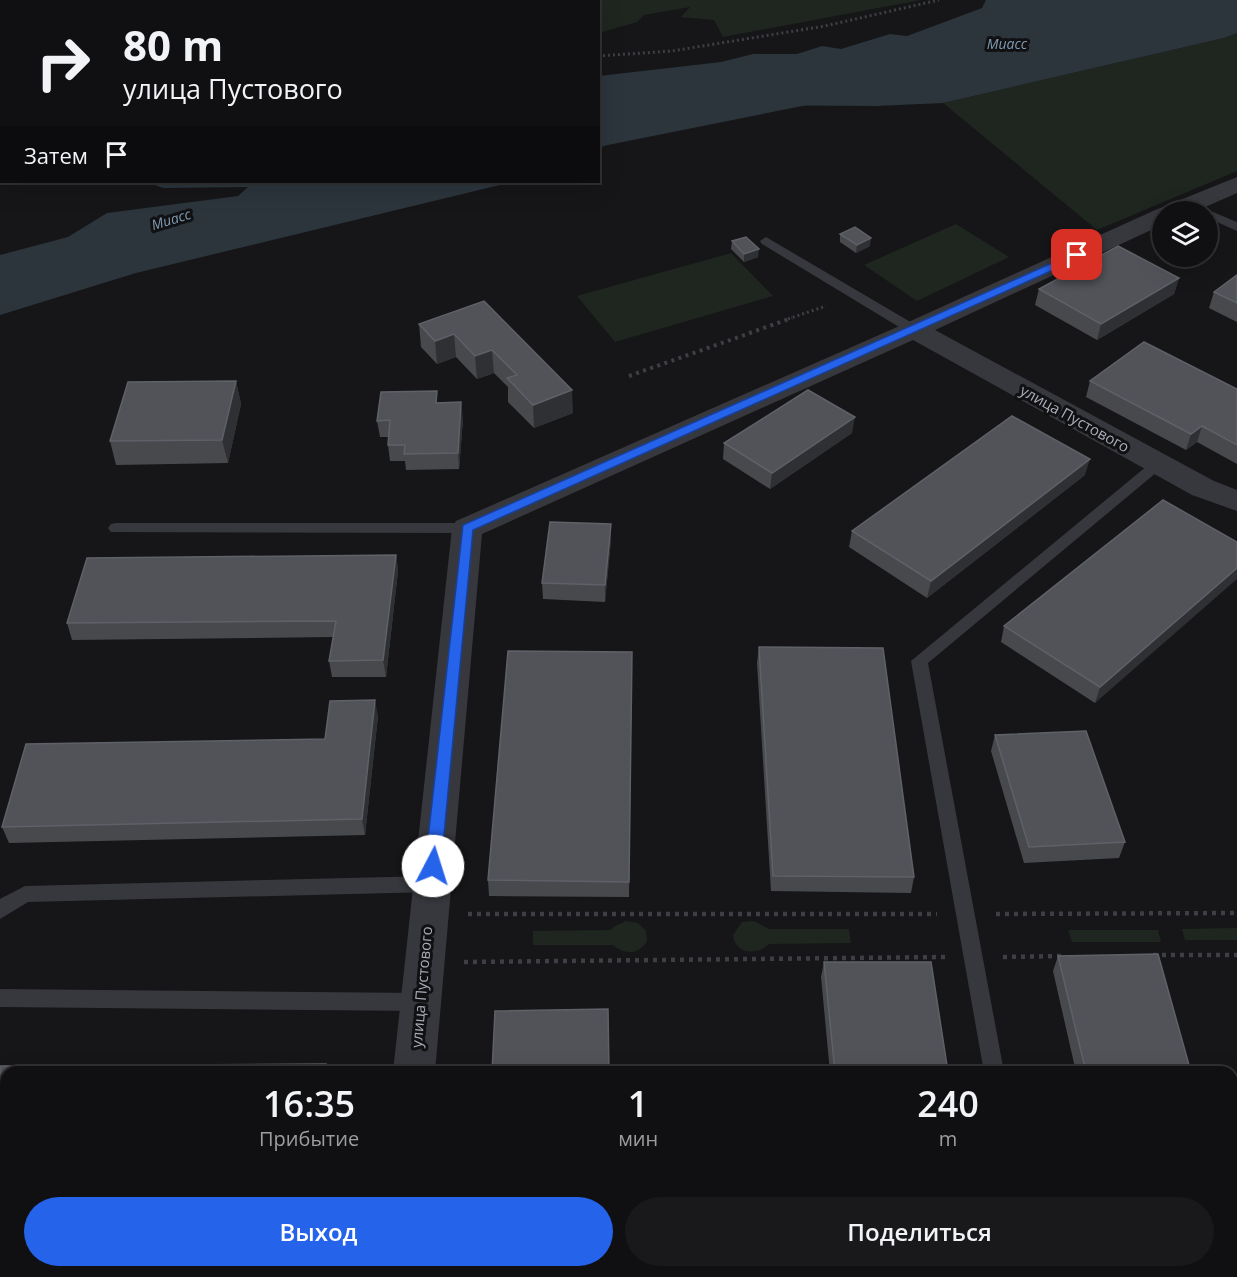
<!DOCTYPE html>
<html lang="ru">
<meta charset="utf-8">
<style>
body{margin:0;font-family:"Open Sans",sans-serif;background:#19191b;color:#f1f3f6;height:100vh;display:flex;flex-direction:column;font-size:22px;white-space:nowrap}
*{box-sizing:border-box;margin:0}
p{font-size:20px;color:#9c9d9f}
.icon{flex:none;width:33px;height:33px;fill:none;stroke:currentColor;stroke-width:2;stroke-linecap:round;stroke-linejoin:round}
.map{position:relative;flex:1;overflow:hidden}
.sheet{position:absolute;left:0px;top:1066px;width:1238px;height:212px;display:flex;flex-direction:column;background:#101012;border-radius:18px 18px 0 0;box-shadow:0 6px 24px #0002,0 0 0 2px #303032}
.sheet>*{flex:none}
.top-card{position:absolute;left:0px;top:0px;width:600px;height:183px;box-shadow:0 6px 24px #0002,0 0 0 2px #303032;background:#101012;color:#f1f3f6;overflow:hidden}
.tools{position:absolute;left:1152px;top:201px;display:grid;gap:12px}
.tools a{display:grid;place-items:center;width:66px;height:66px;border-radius:50%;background:#101012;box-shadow:0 6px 24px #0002,0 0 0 2px #303032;font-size:30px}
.pin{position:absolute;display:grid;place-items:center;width:51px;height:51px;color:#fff;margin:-26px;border-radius:12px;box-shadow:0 3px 9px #0006}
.me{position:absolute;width:66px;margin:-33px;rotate:5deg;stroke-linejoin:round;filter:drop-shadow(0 0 4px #0008)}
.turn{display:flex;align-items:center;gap:21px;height:126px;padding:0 24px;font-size:27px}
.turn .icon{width:78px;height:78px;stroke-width:2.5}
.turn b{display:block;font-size:42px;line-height:51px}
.then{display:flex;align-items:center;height:57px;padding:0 24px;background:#0003;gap:12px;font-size:22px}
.eta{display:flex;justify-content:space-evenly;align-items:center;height:102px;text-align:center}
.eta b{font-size:36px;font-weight:600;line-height:42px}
.primary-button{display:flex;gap:12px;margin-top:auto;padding:12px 24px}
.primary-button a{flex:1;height:69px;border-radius:36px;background:#2563eb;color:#fff;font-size:24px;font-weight:600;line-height:69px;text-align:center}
.primary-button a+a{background:#19191b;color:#f1f3f6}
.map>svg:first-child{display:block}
.green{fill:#1e261f}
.water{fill:#2c353c}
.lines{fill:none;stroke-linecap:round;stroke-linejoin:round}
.river{fill:#2c353c;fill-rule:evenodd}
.path-far2{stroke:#3d3f44;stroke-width:3;stroke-dasharray:2 3;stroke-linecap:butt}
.path-far1{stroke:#3d3f44;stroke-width:4;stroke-dasharray:3 4.5;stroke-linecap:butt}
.path{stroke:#3d3f44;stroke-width:4.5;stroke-dasharray:4 5;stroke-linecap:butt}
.lane{fill:#37383d;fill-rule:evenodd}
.street{fill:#37383d;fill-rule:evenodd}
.wall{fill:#47494d}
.shaded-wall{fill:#2f3033}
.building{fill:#525359;stroke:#5f6168;stroke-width:1.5}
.route{fill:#2563eb;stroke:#184099;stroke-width:1.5}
.labels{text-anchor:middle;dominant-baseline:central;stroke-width:6;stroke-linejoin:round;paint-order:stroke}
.far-water-label{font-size:14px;font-style:italic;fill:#7f9bb3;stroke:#111113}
.street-label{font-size:15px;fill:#a8adb8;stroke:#111113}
</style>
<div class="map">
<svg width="1237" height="1277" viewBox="0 0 1237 1277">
<rect width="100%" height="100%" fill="#161618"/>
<path class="green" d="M0,0H921L723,37L714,20L681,17L690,7L644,15L637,22L599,33L598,2H2L1,127Z
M1237,33V171L1097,230L943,103L1224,38Z
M956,224L1009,257L917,301L864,265Z
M731,253L773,296L615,342L577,296Z
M626,921L638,923L646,931L647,941C639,955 624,955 613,945H533V931L611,930L615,926Z
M754,921L769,929H849L851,943L769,944C757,956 735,954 733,935L742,922Z
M1237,928V940H1185L1182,929Z
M1068,930H1158L1161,942H1072Z"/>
<path class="water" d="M986,0H1237V33L1224,38L943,103L876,106L709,105L599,148V76L721,62L753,54H797L822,46L841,49L890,34L907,36L982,8Z
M147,182H512L136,273L0,315V255L68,237L107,213L238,196L248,187L163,188Z"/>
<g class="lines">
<path class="river" d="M830,73L847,77L854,87L847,97L598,147V117Z"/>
<path class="path-far2" d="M598,56L672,51L825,26L939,0
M788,319L826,306"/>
<path class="path-far1" d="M629,376L792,318"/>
<path class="path" d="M468,914H937
M996,914L1237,913
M1153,955H1237
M1003,957L1062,956
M464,962L945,957"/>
<path class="lane" d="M1208,210L1237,222V231L1208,218V212H1204Z
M766,237L919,327L921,330L914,334L909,333L762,244L760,241Z
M1158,459L1165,464L1163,467L928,663L1004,1072H984L911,661L1153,461Z
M116,523H467L475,528L467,533L111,532L108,528L111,524Z
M431,876L438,878L440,884L438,890L431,892L28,902L0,919V899L25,886Z
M0,989L420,993L427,996L430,1002L427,1008L420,1011L0,1007Z
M1019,1272H1041L1042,1277H1020Z"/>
<path class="street" d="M1237,177V193L1194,212H1162V225L935,330L1214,481L1237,490V511L1192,495L913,340L482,534L435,1072H393L452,528L456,521L904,324L1153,211Z
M373,1272H419L418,1277H372Z"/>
</g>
<path class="wall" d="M840,234L870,246L856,253L840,242Z
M732,241L758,257L744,262L731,249Z
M1237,275V322L1209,308L1214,292Z
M1179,278L1174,294L1097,340L1035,305L1039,289Z
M484,301L573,413L534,428L508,402V387L494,373L477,379L456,357L437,364L421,347L419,324Z
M236,381L241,404L228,463L116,465L110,441Z
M1090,381L1237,389V464L1197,442L1186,450L1086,397Z
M438,403L463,419L459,469L406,470L405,461H390L388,445L389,437H380L377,421Z
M852,433L770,489L723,459L724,443Z
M1085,475L927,598L849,547L852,531Z
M611,540L605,602L543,599L542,583Z
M1237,542L1095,703L1001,642L1004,626Z
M396,555L398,571L386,677H332L329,661L333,637L72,640L67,623Z
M759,647L914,877L911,893L771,891L757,663Z
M632,652L629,897L489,896L488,880Z
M378,716L365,835L9,843L2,827L325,739Z
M995,735L1125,842L1119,858L1024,863L991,751Z
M1058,956L1191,1072H1076L1053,971Z
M824,962L948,1072H830L821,977Z
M0,1066L6,1072V1180H0Z
M850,1272H979L980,1277H850Z"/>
<path class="shaded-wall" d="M871,238L870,246L856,253L857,245Z
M759,249L758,257L744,262V254Z
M1179,278L1174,294L1097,340L1101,324Z
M454,334L456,357L437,364L435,341Z
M492,350L494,373L477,379L475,356Z
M236,381L241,404L228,463L222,440Z
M572,390L573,413L534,428L533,405Z
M461,402L463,419L459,469L458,453Z
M855,417L852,433L770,489L772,473Z
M1202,426L1197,442L1186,450L1191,434Z
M1090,459L1085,475L927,598L931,581Z
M611,524V540L605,602V585Z
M396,555L398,571L386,677L383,660Z
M1237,568V579L1095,703L1100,687Z
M375,700L378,716L365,835L362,819Z
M326,1064L328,1072H325Z"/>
<path class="building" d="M855,227L871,238L857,245L840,234Z
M746,237L759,249L744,254L732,241Z
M1118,246L1179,278L1101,324L1039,289Z
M1237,275V303L1214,292Z
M484,301L572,390L533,405L507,378L517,375L492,350L475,356L454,334L435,341L419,324Z
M1144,342L1237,389V445L1202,426L1191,434L1090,381Z
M236,381L222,440L110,441L128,382Z
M808,390L855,417L772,473L724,443Z
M437,391L436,403L461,402L458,453L404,454L405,445H388L390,420L377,421L381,392Z
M1012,416L1090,459L931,581L852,531Z
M1163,500L1237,542V568L1100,687L1004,626Z
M550,522L611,524L605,585L542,583Z
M396,555L383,660L329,661L336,621L67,623L87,558Z
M759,647L883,648L914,877L773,876Z
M508,651L632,652L629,882L488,880Z
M375,700L362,819L2,827L26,744L325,739L330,701Z
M1086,731L1125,842L1029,847L995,735Z
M1158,954L1191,1072H1086L1058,956Z
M824,962H931L948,1072H835Z
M608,1009L609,1072H492L495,1011Z
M326,1064L325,1072H6V1166H0V1066Z
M1234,1224L1237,1226V1277H1194L1198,1272H1232V1227Z
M483,1272H611V1277H482Z
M854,1272H979L980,1277H855Z"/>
<path class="route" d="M1077,252L1082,255L1080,258L473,530L441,866L438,870L433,872L427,870L425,866L463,525Z"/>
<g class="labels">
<g class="far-water-label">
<text x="1007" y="43">Миасс</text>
<text transform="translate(171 219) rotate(-17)">Миасс</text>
</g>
<g class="street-label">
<text transform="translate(1075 418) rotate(29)">улица Пустового</text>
<text transform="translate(421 987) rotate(-85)">улица Пустового</text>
</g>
</g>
</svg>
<div class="tools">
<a><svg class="icon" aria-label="layers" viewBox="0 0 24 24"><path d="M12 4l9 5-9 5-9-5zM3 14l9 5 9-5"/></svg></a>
</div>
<div class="pin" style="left:1077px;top:255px;background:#d93025"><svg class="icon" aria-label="arrive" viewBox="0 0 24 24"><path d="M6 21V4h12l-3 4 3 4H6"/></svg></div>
<svg class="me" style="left:433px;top:866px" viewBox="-20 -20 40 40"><circle r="19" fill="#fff"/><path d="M0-13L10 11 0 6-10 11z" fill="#2563eb"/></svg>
<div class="top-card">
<div class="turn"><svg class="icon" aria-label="right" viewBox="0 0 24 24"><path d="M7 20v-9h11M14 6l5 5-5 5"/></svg><div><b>80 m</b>улица Пустового</div></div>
<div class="then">Затем<svg class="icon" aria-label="arrive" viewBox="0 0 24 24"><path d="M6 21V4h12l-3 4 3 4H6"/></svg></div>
</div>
<section class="sheet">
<div class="eta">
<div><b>16:35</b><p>Прибытие</p></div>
<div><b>1</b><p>мин</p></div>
<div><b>240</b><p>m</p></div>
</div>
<div class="primary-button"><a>Выход</a><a>Поделиться</a></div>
</section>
</div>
